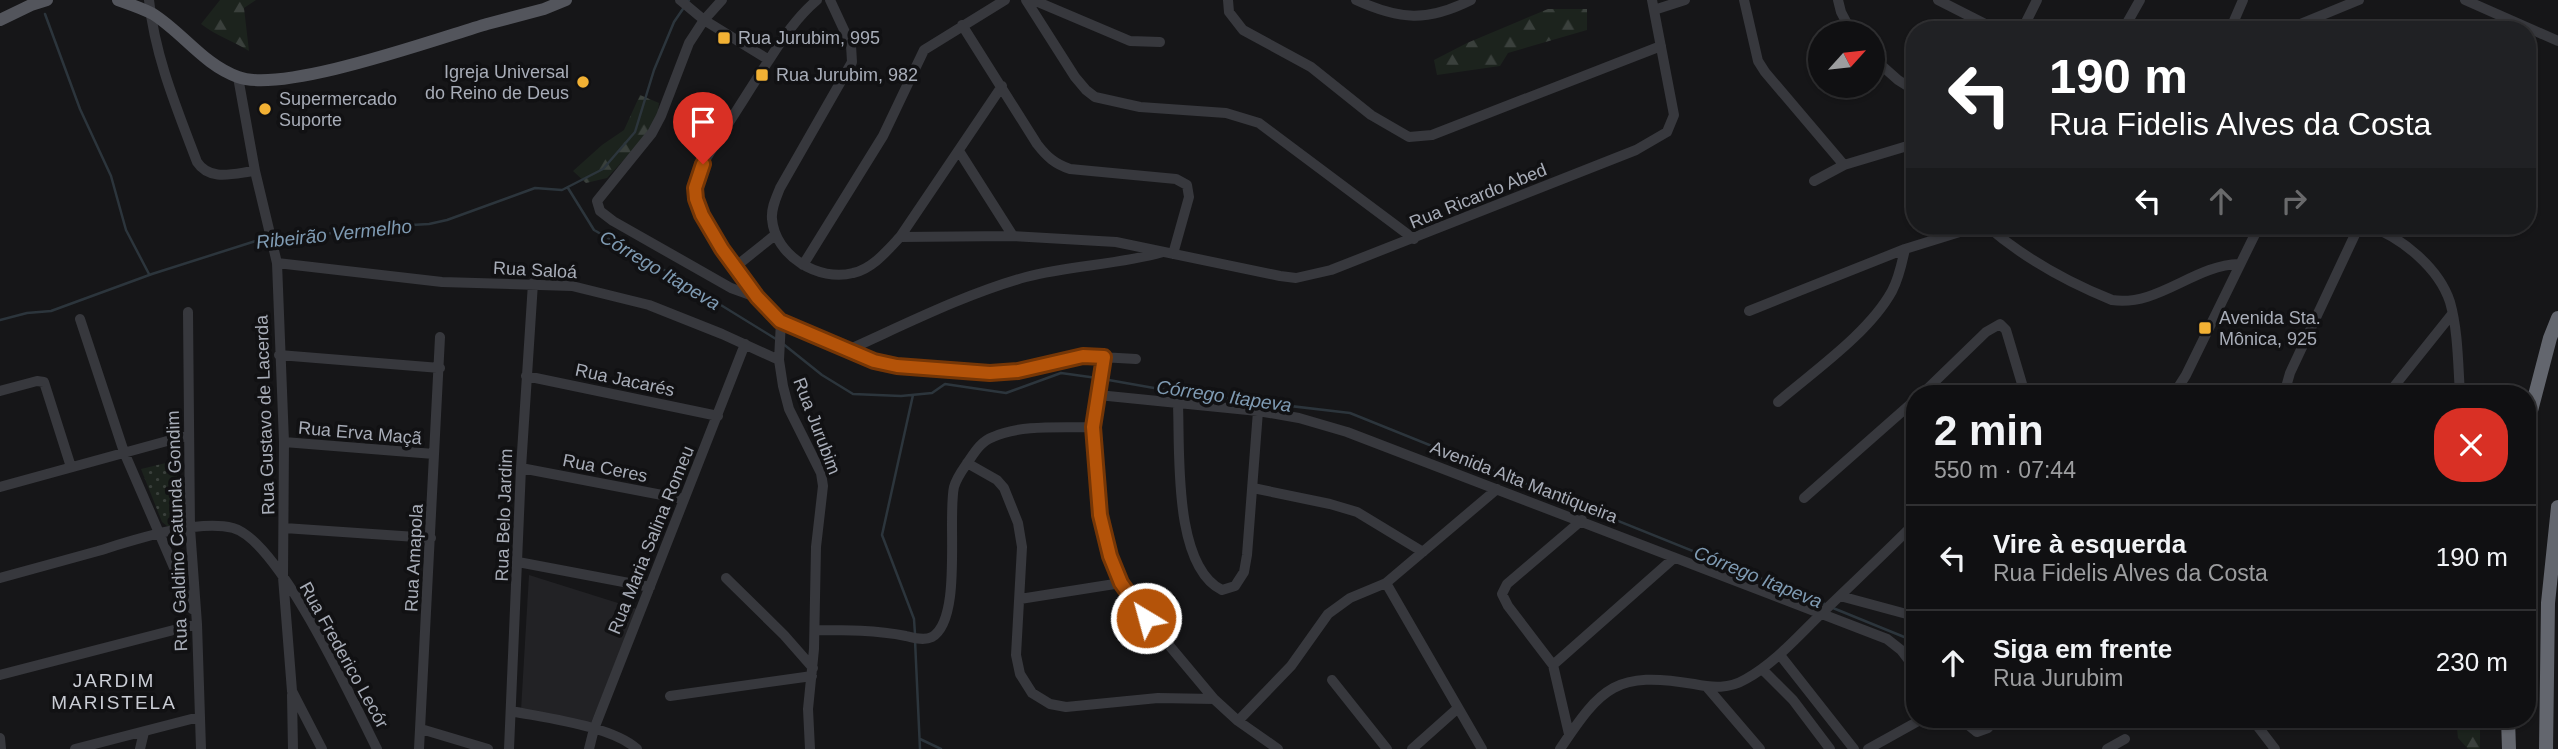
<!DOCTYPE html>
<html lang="pt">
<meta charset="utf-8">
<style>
body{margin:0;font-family:Helvetica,sans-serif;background:#19191b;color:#f1f3f6;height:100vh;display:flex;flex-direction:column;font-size:26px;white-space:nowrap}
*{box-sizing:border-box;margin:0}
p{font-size:23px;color:#9c9d9f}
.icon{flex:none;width:38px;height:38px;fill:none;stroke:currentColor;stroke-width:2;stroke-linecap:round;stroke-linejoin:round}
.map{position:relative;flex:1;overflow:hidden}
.details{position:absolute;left:1906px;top:385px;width:630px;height:343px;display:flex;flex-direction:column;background:#101012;border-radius:28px;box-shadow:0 2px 5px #0004,0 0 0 2px #303032}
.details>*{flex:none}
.guide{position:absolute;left:1906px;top:21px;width:630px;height:214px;border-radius:28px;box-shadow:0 2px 5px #0004,0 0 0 2px #303032;background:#202124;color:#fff;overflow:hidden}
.needle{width:46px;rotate:63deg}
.buttons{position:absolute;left:1808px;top:21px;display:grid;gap:14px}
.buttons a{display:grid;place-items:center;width:77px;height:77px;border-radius:50%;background:#101012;box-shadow:0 2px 5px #0004,0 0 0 2px #303032;font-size:35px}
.pin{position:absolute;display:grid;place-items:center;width:60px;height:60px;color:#fff;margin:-72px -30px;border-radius:50% 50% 50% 0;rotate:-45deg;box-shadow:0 0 7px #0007}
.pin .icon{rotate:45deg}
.me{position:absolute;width:77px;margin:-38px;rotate:323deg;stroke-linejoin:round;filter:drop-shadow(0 0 5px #0008)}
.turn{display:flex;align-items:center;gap:24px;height:147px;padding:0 28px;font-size:32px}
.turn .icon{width:91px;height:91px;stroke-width:2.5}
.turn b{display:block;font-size:49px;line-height:60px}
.lanes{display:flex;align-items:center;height:66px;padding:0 28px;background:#0003;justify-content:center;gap:35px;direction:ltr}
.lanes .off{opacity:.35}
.round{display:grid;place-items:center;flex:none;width:74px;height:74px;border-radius:28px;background:#19191b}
.overview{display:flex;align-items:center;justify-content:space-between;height:119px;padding:0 28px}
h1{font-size:42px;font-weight:700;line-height:52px}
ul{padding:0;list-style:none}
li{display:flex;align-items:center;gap:21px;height:105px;padding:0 28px;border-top:2px solid #303032}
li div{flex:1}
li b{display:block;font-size:26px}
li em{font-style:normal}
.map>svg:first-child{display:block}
.built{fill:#222225}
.forest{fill:url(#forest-firs)}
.park{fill:url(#park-dots)}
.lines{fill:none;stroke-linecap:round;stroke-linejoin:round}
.stream{stroke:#2c353c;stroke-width:2.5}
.minor{stroke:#37383d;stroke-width:10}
.major{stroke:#53555c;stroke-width:12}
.highway{stroke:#63666e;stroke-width:14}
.route-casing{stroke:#753606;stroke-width:18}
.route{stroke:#b45309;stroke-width:12}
.poi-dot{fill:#f2b134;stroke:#111113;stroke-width:2.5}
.labels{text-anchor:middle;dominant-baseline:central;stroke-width:7;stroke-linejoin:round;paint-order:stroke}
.poi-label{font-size:18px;fill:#a8adb8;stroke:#111113;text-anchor:start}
.street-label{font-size:18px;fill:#a8adb8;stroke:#111113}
.water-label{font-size:19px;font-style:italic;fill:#7f9bb3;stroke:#111113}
.neighbourhood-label{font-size:19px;letter-spacing:2px;fill:#c9ccd4;stroke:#111113}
</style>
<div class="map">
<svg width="2558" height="749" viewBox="0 0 2558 749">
<defs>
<pattern id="forest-firs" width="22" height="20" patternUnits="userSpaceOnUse" patternTransform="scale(1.75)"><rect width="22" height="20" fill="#1c231d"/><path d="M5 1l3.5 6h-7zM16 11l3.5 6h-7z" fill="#3a403c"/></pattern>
<pattern id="park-dots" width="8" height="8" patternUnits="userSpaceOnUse" patternTransform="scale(1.75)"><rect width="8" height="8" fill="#1c231d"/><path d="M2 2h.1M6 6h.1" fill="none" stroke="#3a403c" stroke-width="1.8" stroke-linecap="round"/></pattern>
</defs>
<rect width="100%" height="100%" fill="#161618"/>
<path class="built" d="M529,575L637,609L591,723L521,710Z"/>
<path class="forest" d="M220,0H256L244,8L249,51C233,41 217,36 201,24Z
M1548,9H1587V30L1508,53L1500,66L1437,75L1434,60L1467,43Z
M640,95L659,103L657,118L644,138L607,178L586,183L573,171L602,145L624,130Z
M2456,719H2480V749H2468L2458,738Z"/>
<path class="park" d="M178,460L182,520L173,528L167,526L162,522L141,469Z"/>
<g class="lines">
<path class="stream" d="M45,14L80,109L111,176L126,230L149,274
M568,188L594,230L664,270L776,339
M276,241L283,242L358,228L429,224L447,220L535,188L562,190L603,169L635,132L654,70L674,22L689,0
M0,320L27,313L51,311L152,274L262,239L270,240
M782,343L822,375L853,394L901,396L932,393L945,384L1006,393L1061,373L1097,378
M1103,379L1188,394L1350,413L1827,605
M913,395L882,535L914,619L915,634
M1833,608L1914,641
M915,640L920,749
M920,739L941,749"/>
<path class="minor" d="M149,0C155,57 177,109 197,162C210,182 235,173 255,171
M680,0L704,20L769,60C753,84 738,109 722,133C712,150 699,166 695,186C690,219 757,298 781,321L779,360L783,386L789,409L821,473L823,486L816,547L814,649L808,709L810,749
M722,0L704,20L689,43L661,116L652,133L597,201L600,211L613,221L731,288L756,297
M830,0L851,45L852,62L780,188C776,198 771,208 772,219C775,256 819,282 853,273C872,269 887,251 900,237L1002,86
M1026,0L1075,77L1086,90L1095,97L1140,107L1226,113L1259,123L1414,239
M1033,0L1130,41L1160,42
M1228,0L1229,12L1243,30L1311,67L1371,115L1409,137L1432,135L1661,46
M1356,0C1400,20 1427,22 1471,0
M1744,0L1758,61L1765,72L1844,165
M1838,0L1841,12L1852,33
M1938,0L1997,30
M2465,0L2558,41
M1654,10L1685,0
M962,25L1037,144C1047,157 1055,164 1070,169L1176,179L1187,185L1189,197L1173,254
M2022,30L2037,0
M2123,30L2140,0
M2230,30L2243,0
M2286,30L2359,0
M1872,57L1898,80L1914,90
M769,60C783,38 797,17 817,0
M238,77L255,171L277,263L284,442L283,577L292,691L322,749
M959,151L1013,236
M1814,181L1844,165L1914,144
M1987,226C2024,258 2067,282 2112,300C2158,307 2194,265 2239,264
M2370,226C2402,238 2439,268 2450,302C2458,330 2458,364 2460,394
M900,237L1013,236L1116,242L1280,276L1296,278L1331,270L1636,150L1667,132L1674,115L1652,0
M277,263L442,282L572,286L649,305L722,334L779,360
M803,265L883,136L924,50L1005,0
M735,267L775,235
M1749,311L1905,249L1979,226
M188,312L190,528L197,624L201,749
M80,319L124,452L192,609
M781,321L874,361L897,366L990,373L1018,371L1083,356L1136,359
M848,350C906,324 965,294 1026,277C1071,265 1118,265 1163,252
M279,355L440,368
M1104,357L1093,427L1094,446L1100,515L1105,540L1121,583L1132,601L1214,699L1238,721L1278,749
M526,376L718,416
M0,391L37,381L44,382L71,467
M1922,394L1986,332L2000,324L2006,330L2025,394
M2174,394L2186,375L2259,226
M2284,394L2290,373L2359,226
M2388,394L2452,314
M1098,395L1258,411L1299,418L1347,432L1887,639L1901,650L1914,667
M1778,402C1814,371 1869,333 1892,291C1899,278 1902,263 1905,249
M1178,405C1180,452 1173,566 1222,590L1235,586L1244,572L1247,555L1258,411
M284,442L434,454
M967,463L997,480L1004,488L1018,523L1022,547L1016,655L1020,674L1032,693L1050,704L1066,707L1158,698L1214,699
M521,468L683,499
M0,487L189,435
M1253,488L1330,504L1357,512L1423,552
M1804,498L1914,401
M284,528L431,538
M518,562L650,587
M0,578C33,569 65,560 98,551C134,540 196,519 233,528C280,541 354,704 377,749
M726,578L784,635L813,668
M1386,583L1497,489
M1840,596L1914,616
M1020,599L1121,583
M815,630C846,630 876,630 906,636C914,638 924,641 932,637C963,619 947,518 954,487C957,476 964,468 970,459C976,450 982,441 993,437C1022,424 1062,428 1093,427
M1780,655L1854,749
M1553,665L1674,558
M1762,669L1793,700L1830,749
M0,675L197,624
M1332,680L1387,749
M1706,686L1760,749
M292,695L293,749
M670,696L812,676
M511,711C545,718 612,726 637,749
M1961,719L1977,732L1988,728L1995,719
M2252,719L2275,749
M1238,721L1291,666L1328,614L1350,598L1386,583L1482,749
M421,729L488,749
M1569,734L1553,665L1508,606L1502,594L1507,584L1582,520
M0,738L1,749
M75,749L199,717
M140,749L144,732
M419,749L440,337
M509,749L521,468L533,283
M589,749L594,729L745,344
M1412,749L1458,708
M1560,749C1602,686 1616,671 1694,684C1713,688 1729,689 1746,679C1776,662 1798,636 1822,613C1853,583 1884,554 1914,524
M1868,749L1922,719
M2107,749L2125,739"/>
<path class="major" d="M118,0C129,4 142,8 153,14C183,33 204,65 238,77C283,94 436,39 487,24C506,19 525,14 544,9L566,0
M0,20L31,5L47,0"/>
<path class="highway" d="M2527,426L2550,338L2558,318
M2508,719L2509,749
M2546,749L2548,603L2558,507"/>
</g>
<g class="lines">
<g class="route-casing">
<path id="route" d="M703,164L695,188L696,199L702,215L722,249L757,297L780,321L874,361L897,366L990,373L1018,371L1083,356L1104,357L1093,427L1100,515L1110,556L1121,583L1146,618"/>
</g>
<use href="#route" class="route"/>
</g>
<g class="poi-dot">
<rect x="717" y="31" width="14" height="14" rx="3.5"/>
<rect x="755" y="68" width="14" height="14" rx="3.5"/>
<circle cx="583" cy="82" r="7"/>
<circle cx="265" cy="109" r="7"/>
<rect x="2198" y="321" width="14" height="14" rx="3.5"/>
</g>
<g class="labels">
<g class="poi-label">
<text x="738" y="38">Rua Jurubim, 995</text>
<text x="569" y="72" text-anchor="end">Igreja Universal<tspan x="569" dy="21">do Reino de Deus</tspan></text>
<text x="776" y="75">Rua Jurubim, 982</text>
<text x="279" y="99">Supermercado<tspan x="279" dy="21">Suporte</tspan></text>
<text x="2219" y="318">Avenida Sta.<tspan x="2219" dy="21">Mônica, 925</tspan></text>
</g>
<g class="street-label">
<text transform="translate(1478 196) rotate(-22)">Rua Ricardo Abed</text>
<text transform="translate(535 270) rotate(3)">Rua Saloá</text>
<text transform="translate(625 380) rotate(12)">Rua Jacarés</text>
<text transform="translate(265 415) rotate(-92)">Rua Gustavo de Lacerda</text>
<text transform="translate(817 426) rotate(69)">Rua Jurubim</text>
<text transform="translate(360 433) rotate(5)">Rua Erva Maçã</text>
<text transform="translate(605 468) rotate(11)">Rua Ceres</text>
<text transform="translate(1524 482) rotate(21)">Avenida Alta Mantiqueira</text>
<text transform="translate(504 515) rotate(-88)">Rua Belo Jardim</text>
<text transform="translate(177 531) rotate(-92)">Rua Galdino Catunda Gondim</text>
<text transform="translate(651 540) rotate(-68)">Rua Maria Salina Romeu</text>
<text transform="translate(414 558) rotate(-87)">Rua Amapola</text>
<text transform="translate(344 655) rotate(61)">Rua Frederico Lecór</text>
</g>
<g class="water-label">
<text transform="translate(334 234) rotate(-6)">Ribeirão Vermelho</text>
<text transform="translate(660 270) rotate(31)">Córrego Itapeva</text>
<text transform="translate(1224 396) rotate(8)">Córrego Itapeva</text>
<text transform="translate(1758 577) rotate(22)">Córrego Itapeva</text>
</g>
<g class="neighbourhood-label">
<text x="114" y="680">JARDIM<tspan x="114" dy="22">MARISTELA</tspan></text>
</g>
</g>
</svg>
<div class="buttons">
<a><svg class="needle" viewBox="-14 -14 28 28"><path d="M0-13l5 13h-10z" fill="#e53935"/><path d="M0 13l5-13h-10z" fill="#9c9d9f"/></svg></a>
</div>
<div class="pin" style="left:703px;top:164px;background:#d93025"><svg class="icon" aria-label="arrive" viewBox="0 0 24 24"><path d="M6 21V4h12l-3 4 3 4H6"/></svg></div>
<svg class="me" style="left:1146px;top:618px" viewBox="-20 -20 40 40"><circle r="17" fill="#b45309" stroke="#fff" stroke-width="3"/><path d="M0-11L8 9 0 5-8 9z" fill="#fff"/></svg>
<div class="guide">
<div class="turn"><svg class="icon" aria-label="left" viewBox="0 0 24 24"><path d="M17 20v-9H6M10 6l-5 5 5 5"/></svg><div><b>190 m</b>Rua Fidelis Alves da Costa</div></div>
<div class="lanes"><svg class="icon" aria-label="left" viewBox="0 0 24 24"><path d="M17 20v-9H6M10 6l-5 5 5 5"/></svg><svg class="icon off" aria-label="ahead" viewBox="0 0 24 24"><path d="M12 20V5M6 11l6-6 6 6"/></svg><svg class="icon off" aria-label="right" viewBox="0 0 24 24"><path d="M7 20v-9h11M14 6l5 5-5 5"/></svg></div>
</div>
<section class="details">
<div class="overview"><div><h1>2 min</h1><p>550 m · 07:44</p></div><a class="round" style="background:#d93025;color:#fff"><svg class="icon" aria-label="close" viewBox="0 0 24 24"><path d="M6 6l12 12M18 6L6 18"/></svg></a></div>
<ul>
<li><svg class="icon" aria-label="left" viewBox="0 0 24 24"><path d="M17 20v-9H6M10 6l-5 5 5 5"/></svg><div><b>Vire à esquerda</b><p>Rua Fidelis Alves da Costa</p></div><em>190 m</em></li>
<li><svg class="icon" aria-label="ahead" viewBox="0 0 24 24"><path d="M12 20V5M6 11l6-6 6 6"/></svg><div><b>Siga em frente</b><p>Rua Jurubim</p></div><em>230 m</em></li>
</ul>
</section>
</div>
